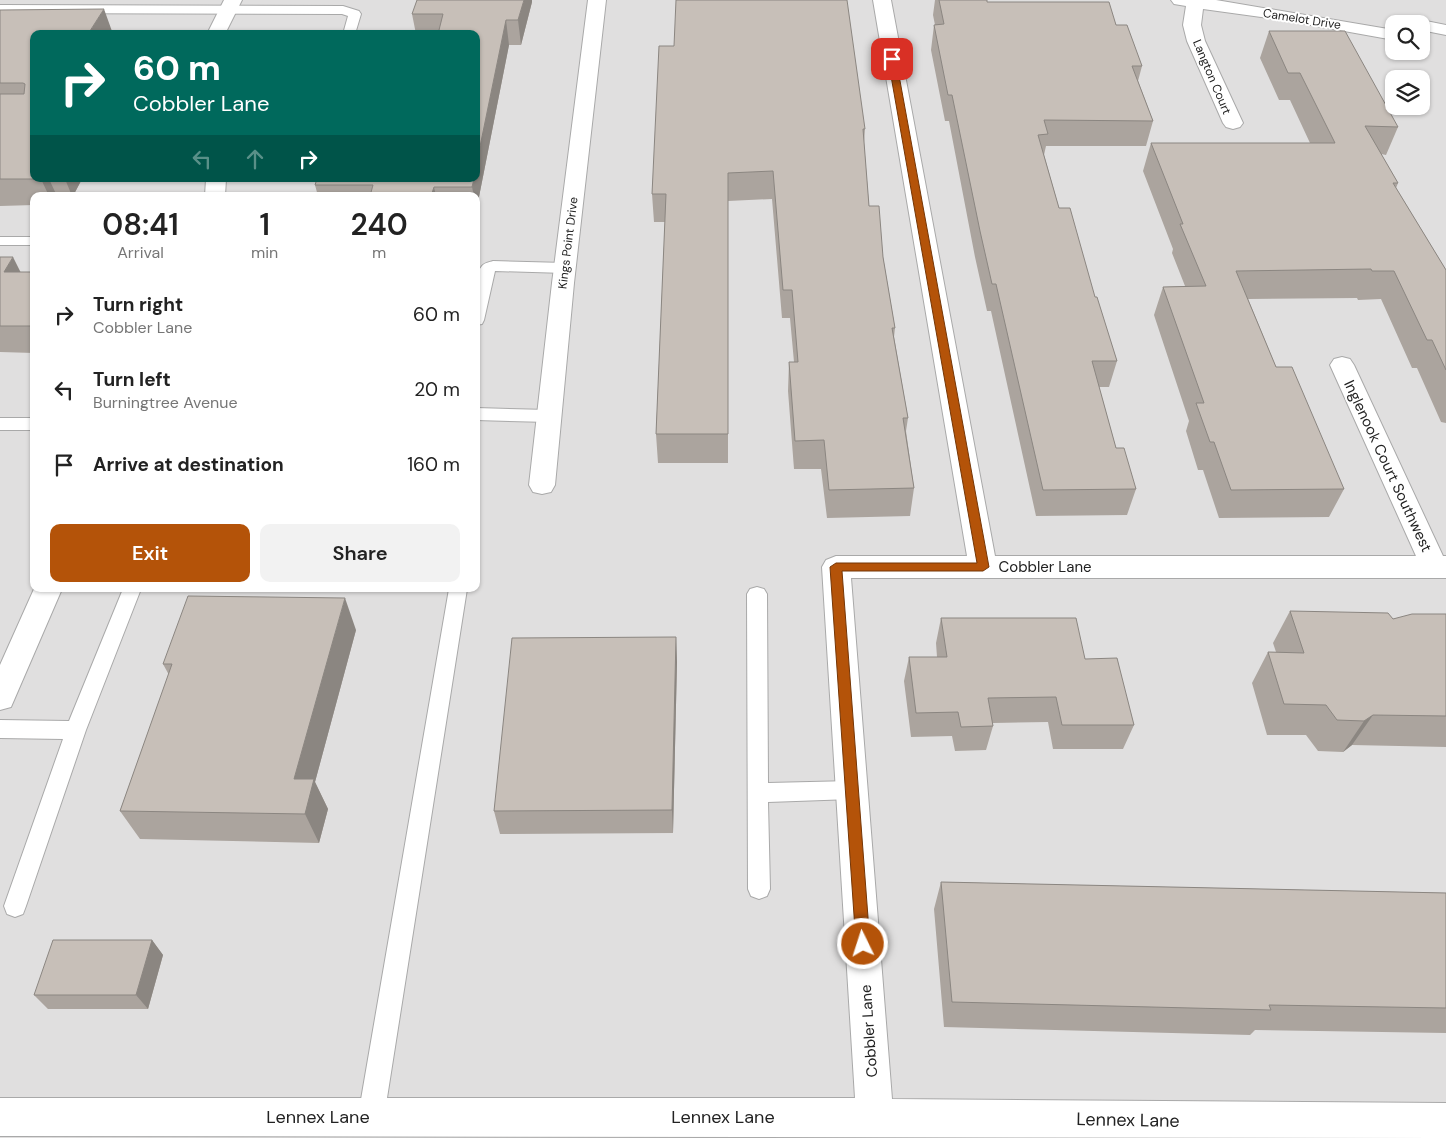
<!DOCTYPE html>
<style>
body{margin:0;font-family:"DM Sans",sans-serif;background:#f2f2f2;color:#222;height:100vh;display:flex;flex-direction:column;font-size:19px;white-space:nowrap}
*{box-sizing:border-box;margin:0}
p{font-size:16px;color:#767676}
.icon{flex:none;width:28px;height:28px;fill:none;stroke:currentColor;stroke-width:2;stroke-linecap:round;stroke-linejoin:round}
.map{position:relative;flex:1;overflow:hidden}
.drawer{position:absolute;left:30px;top:192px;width:450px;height:400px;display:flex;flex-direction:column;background:#fff;border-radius:10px;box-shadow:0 1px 4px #0004}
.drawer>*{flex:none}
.banner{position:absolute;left:30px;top:30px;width:450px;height:152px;border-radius:10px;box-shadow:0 1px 4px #0004;background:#00695c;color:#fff;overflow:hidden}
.buttons{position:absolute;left:1385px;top:15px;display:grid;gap:10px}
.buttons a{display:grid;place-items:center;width:45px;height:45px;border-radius:10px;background:#fff;box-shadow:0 1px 4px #0004;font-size:25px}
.pin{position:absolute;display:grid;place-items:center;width:42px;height:42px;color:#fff;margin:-21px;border-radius:10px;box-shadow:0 2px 8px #0006}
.me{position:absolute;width:55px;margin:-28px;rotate:356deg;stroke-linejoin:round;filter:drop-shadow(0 0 4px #0008)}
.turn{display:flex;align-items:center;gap:18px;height:105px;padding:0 20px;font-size:22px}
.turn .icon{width:65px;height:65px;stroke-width:2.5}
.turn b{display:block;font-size:35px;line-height:42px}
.lanes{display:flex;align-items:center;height:48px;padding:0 20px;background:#0003;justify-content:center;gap:25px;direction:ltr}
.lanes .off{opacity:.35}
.eta{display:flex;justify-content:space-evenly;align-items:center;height:85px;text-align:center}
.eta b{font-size:30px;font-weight:600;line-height:35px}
.cta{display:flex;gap:10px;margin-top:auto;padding:10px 20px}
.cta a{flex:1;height:58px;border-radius:10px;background:#b45309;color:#fff;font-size:20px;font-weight:600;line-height:58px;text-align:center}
.cta a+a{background:#f2f2f2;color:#222}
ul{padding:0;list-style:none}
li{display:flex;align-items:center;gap:15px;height:75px;padding:0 20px}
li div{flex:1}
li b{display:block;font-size:19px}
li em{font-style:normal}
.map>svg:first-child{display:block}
.residential{fill:#e0dfdf;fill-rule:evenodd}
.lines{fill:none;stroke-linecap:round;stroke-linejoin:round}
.service-casing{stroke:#a9a9a9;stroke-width:2}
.minor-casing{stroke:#a9a9a9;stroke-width:2}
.service{fill:#fff;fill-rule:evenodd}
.minor{fill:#fff;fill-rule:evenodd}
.wall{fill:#aba49e}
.shaded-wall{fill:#8b8681}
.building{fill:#c7bfb8;stroke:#8b8681}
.route{fill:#b45309;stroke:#753606}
.labels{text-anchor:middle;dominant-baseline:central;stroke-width:4;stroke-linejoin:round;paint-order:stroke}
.far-street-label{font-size:12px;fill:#222;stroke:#fff}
.street-label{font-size:15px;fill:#222;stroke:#fff}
.near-street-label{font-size:18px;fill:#222;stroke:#fff}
</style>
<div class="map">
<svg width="1446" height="1138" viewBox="0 0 1446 1138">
<rect width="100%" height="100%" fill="#f2efe9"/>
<path class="residential" d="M0,0H1446V1138H0ZM1394,24H1421V51H1394ZM34,34H476V179H34ZM1394,79H1421V106H1394ZM34,196H476V589H34Z"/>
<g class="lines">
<g class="service-casing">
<path id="service" d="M0,5L343,6L359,11L361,14L355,34H343L348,16L342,14L0,13Z
M0,237H34V245H0Z
M493,261L565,263L570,265L573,268L570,271L565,273L495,271L484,320L482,324L476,325C476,312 473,275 482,266C484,263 490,262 493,261Z
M476,408L549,410L555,412L557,416L555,420L549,422L476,420Z
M0,418H34V430H0Z
M757,587L764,589L767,594L768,783L852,781L860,783L863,790L860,797L852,799L768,802L770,889L767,896L759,899L751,896L748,889L747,594L750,589Z
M123,589H141L86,730L26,906L23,914L15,917L7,914L4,906L63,739L0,738V720L69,721Z
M449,589H467L384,1117L380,1126L371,1130L362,1126L358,1117Z"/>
</g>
<g class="minor-casing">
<path id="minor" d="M224,0H242L225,34H207Z
M588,0H606L574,283L555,485L551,492L542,494L533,492L529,485L552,283Z
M873,0H891L995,556H1416L1330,365L1334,359L1342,357L1350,359L1354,365L1443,556H1446V578H851L892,1099L1446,1103V1138L0,1136V1098H855L822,567L826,560L836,556H967Z
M1171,0H1216L1394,30V40L1283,20L1203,9L1201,25L1205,41L1243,123L1240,127L1233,129L1226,127L1223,123L1187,41L1183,25L1186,6L1174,4Z
M1421,20L1446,25V35L1421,30V24H1413Z
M206,179H226L225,196H205Z
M34,589H62L11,707L0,710V665Z"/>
</g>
<use href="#service" class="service"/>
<use href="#minor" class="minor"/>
</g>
<path class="wall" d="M935,0H987V2L1116,25L1142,66L1138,81L1153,121L1146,146H1046L1044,155L1059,208L1095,297L1117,361L1109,387H1099L1116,448L1136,489L1127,515L1036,516L991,311H987L975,257L949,121H945L931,50L934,25H935L933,15Z
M532,2L521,45H509L476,212V196H318L315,185L476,179V34H416L412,14Z
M0,10L34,34V179H82L73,196H34V205L0,206Z
M1269,31L1398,127L1386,155L1381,154L1398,183L1396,188L1446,270V423L1441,422L1417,368H1412L1381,299L1358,300L1357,298L1248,299L1276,367L1344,489L1329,517L1219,518L1203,470H1198L1186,431L1189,421L1154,315L1163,287L1185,286L1172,253L1173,249L1143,171L1151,143H1310L1290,100H1279L1260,58Z
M674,46L865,129L864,143L869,206L883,257L895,328L894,337L908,418L906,431L914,488L910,516L827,518L821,469H794L788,391L789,362H794L790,318H782L772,199L728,201V463H658L656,434L665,222H654L652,194Z
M0,257L20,272H34V353L0,352Z
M1290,611L1393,619L1446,614V747L1352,745L1343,752L1318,751L1306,735H1267L1252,683L1268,652H1276L1273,643Z
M941,618L1085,659L1134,725L1123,749H1053L1048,722L993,723V726L986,750L955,751L952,736L911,737L904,681L909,657H937L936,643Z
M356,630L315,782L328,809L319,843L140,839L120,811L169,675L163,664Z
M676,637L677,662L673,833L500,834L494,811Z
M941,882L1446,893V1033L1255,1030L1250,1035L944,1027L934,909Z
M152,940L163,955L148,1009H48L34,995Z"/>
<path class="shaded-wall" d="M524,0H532V2L521,45L518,20Z
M104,9L113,34H88Z
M506,20L509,45L476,212V196H474L472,187L474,179H476V166Z
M41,179H49L57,196H49Z
M65,179H82L73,196H72Z
M434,187L436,196H431Z
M13,257L26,283L4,272Z
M345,598L356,630L315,782L328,809L319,843L305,814L294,779Z
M676,637L677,662L673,833L672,810Z
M1373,715L1352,745L1343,752L1364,721Z
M152,940L163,955L148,1009L136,995Z"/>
<path class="building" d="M417,0H524L518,20H506L476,166V34H438L443,14H412Z
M676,0H847L865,129H863L869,206H879L883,257L895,328H892L908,418H903L914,488L829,490L824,440L795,441L789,362H798L792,290H783L773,171L728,173V434H656L666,194H652L659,46H674Z
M939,0H987V2H1109L1116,25H1127L1142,66H1132L1153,121L1044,120L1048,134L1038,135L1059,208H1070L1095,297H1097L1117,361H1092L1116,448H1124L1136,489L1043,490L996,284H992L980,231L952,95H948L934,25L944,24Z
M104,9L88,34H34V179H41H0V94H24L25,84L23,83H0V10Z
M1269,31H1345L1398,127L1365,126L1398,183H1393L1446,270V370L1432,340H1427L1394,271H1372L1371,269L1236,271L1276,367H1292L1344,489L1231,490L1214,442H1210L1196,403H1204L1163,287L1206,286L1180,224H1183L1151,143H1335L1300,73H1288Z
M317,179H474L472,187H434L431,196H370L373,185H315Z
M0,257H13L4,272H34V326H0Z
M188,596L345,598L294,779H314L305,814L120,811L172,664H163Z
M1290,611L1388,613L1393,619L1412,614H1446V716L1373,715L1364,721L1337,720L1326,705L1284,704L1268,652L1304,653Z
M941,618H1076L1085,659L1117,658L1134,725H1062L1056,697L988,698L993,726L961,727L958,712L916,713L909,657H947Z
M676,637L672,810L494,811L512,638Z
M941,882L1446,893V1008L1269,1005L1271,1010L952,1002Z
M53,940H152L136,995H34Z"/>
<path class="route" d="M892,56L896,59L989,567L983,571H842L870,944L868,949L863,951L858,949L856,944L830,567L836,563H977L888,59Z"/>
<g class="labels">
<g class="far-street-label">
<text transform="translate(1302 19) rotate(9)">Camelot Drive</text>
<text transform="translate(1212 77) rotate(67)">Langton Court</text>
<text transform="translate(568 243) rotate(-83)">Kings Point Drive</text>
</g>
<g class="street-label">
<text transform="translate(1388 466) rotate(65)">Inglenook Court Southwest</text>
<text x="1045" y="567">Cobbler Lane</text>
<text transform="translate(869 1031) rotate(-94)">Cobbler Lane</text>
</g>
<g class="near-street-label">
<text x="318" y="1117">Lennex Lane</text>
<text x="723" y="1117">Lennex Lane</text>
<text transform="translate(1128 1120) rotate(1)">Lennex Lane</text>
</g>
</g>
</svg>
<div class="buttons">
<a><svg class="icon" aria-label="search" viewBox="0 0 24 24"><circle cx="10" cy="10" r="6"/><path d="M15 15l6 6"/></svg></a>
<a><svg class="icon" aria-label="layers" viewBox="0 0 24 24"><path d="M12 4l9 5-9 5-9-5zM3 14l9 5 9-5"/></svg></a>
</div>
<div class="pin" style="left:892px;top:59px;background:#d93025"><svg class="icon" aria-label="arrive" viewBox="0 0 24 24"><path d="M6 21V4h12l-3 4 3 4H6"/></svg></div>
<svg class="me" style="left:863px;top:944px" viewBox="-20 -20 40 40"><circle r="17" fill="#b45309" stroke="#fff" stroke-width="3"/><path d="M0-11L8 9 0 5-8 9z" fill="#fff"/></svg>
<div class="banner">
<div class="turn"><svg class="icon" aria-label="right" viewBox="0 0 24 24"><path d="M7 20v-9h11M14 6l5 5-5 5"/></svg><div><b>60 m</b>Cobbler Lane</div></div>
<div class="lanes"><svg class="icon off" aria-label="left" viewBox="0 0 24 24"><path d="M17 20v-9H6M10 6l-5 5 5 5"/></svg><svg class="icon off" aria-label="ahead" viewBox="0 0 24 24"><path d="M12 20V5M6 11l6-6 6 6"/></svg><svg class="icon" aria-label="right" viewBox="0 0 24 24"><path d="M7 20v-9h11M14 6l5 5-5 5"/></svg></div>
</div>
<section class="drawer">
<div class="eta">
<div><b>08:41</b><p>Arrival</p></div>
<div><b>1</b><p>min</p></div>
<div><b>240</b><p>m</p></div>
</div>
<ul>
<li><svg class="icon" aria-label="right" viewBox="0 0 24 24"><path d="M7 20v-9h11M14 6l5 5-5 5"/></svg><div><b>Turn right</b><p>Cobbler Lane</p></div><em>60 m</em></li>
<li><svg class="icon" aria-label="left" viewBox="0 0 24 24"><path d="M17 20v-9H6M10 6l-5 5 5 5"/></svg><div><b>Turn left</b><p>Burningtree Avenue</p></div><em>20 m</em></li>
<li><svg class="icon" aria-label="arrive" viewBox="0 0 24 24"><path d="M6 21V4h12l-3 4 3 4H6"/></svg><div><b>Arrive at destination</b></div><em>160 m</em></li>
</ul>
<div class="cta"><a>Exit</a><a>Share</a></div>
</section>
</div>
